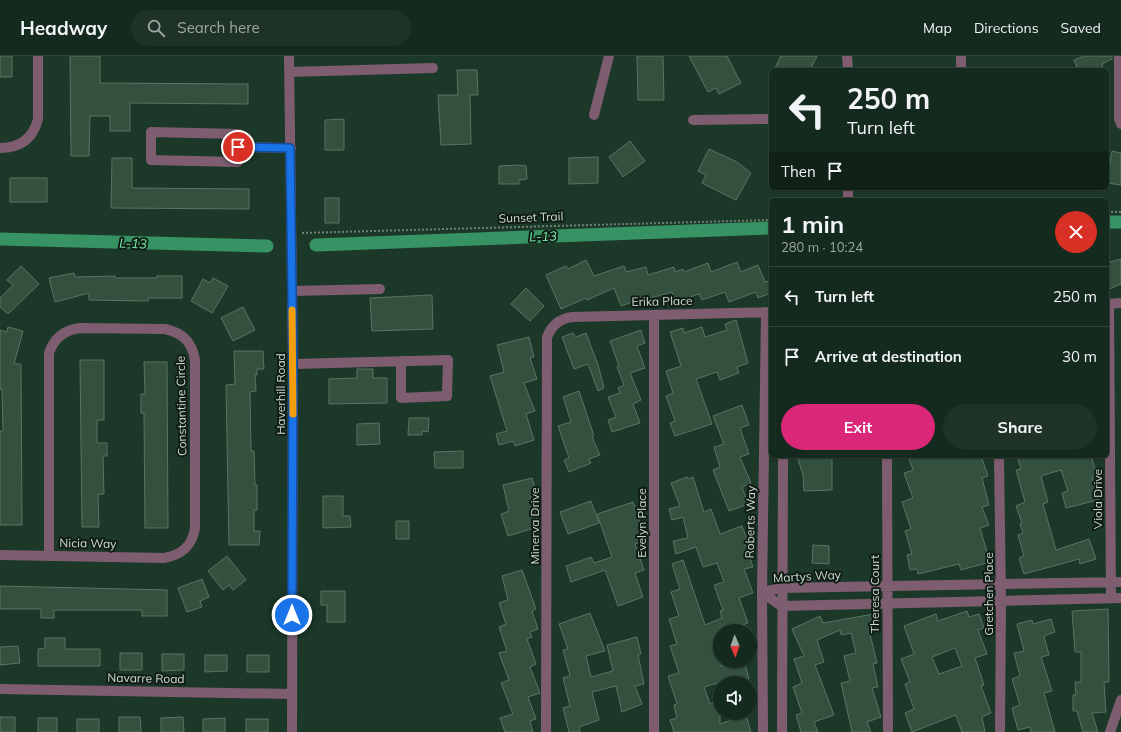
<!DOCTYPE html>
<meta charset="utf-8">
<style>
body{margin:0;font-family:Mulish,sans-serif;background:#1e3227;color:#f1f3f6;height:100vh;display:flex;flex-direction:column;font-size:15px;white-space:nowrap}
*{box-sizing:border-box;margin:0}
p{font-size:13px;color:#9da7a4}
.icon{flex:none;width:22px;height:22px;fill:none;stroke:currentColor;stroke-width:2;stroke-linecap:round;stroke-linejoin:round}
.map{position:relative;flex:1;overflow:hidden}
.details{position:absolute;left:769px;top:142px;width:340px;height:260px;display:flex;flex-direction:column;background:#152a1e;border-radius:6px;box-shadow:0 1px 3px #0004,0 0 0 1px #34463c}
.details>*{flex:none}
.banner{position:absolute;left:769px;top:12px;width:340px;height:122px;border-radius:6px;box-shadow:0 1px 3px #0004,0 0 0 1px #34463c;background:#152a1e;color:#f1f3f6;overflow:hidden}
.needle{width:26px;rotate:178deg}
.tools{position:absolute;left:713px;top:568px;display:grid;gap:8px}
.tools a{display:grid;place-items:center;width:44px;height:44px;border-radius:50%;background:#152a1e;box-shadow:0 1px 3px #0004,0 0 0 1px #34463c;font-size:20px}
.pin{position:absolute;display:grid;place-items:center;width:34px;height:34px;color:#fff;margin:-17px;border:2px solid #fff;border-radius:50%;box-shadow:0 1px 4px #0007}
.me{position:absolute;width:44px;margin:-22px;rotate:0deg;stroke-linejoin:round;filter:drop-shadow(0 0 3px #0008)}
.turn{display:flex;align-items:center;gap:14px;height:84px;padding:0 12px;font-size:18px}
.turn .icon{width:52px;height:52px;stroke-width:2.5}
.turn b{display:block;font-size:28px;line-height:34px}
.then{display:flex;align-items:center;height:38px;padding:0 12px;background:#0003;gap:8px;font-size:15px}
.round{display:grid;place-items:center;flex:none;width:42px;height:42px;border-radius:21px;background:#1e3227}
.head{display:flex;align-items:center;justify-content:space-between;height:68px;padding:0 12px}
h1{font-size:24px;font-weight:700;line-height:30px}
.button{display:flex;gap:8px;margin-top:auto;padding:8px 12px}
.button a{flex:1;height:46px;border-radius:24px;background:#db2777;color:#fff;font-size:16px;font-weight:700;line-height:46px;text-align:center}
.button a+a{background:#1e3227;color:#f1f3f6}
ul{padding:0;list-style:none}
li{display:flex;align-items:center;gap:12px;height:60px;padding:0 12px;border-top:1px solid #34463c}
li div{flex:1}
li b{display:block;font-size:15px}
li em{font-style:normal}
header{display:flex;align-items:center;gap:24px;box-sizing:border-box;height:56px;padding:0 20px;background:#152a1e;border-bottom:1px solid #34463c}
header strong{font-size:19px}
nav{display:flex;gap:22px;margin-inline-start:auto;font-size:14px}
.search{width:280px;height:36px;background:#1e3227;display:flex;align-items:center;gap:10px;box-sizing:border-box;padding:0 14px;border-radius:22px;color:#9da7a4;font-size:15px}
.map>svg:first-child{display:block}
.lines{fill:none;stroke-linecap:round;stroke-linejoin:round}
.canal{stroke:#379363;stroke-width:13}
.building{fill:#34513f;stroke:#587663;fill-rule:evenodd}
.path{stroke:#6d8375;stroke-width:2;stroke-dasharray:2 2;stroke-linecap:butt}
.minor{stroke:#7f5d71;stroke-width:10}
.route-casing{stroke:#114b97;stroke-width:10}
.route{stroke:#1a73e8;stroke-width:7}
.slow{stroke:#f59e0b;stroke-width:7}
.labels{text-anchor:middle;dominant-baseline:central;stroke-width:4;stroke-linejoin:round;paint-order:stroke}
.street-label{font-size:12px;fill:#ccdcd1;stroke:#101c15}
.water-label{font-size:13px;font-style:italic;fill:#78f1ad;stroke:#101c15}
</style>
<header>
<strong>Headway</strong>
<div class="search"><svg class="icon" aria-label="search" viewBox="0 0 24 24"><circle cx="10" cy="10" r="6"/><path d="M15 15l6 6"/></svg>Search here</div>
<nav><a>Map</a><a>Directions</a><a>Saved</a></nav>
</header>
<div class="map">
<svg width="1121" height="676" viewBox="0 0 1121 676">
<rect width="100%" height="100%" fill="#1c3828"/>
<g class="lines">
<path class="canal" d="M1107,166H1121
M0,183L267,190
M316,189L771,172"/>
</g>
<path class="building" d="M0,0H12V21H0Z
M70,0H100V27L248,28V48L130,47V75H110V60H90L89,100H71Z
M637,0H663L664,44H638Z
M689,0H727L741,27L719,38L716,32L708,36Z
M781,0H817L810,14H774Z
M1084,0H1112V3L1102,8L1104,14H1078L1074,4Z
M457,14H477L478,39H470L471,88L441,89L438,39H458Z
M344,63V94H325V64Z
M630,85L645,105L623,121L609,101Z
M709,93L737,106L751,117L736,144L702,127L706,119L698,115Z
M1112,95L1121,97V129L1107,127Z
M598,101V127L569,128V102Z
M112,102H132V132L249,133V153L111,152Z
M519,109L526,110L527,123L519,124V128H499V110Z
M10,122H47V146H10Z
M325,142H339V167H325Z
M1121,203V228L1107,234V207Z
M586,204L594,220L624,210L626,216L646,211L648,219L674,211L675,216L683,213L684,216L708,207L711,216L737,206L741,216L758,209L765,226L771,224V237L758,242L756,236L729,246L725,236L702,244L699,238L675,246L672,236L647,243L646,241L621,250L614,232L587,244L586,242L561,253L546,219L566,210L568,213Z
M21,210L39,228L8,258L0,251V242L13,229L7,224Z
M74,217L75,221L115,220V222H157V220H182V242H148V245L89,244V237L55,246L49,222Z
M213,222L228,230L212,257L191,245L203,223L210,227Z
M526,232L544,250L530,265L511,248Z
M432,239L433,273L372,275L370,242Z
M243,251L255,274L233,285L221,262Z
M736,264L748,307L737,311L739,317L720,324L717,316L696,323L712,368L675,380L670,367L675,365L666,340L673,337L666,315L681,310L670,276L683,272L684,277L702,271L705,281L727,274L725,268Z
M8,271L23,275L14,308H21L22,469H0V375H3L2,333H0V274L7,276Z
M641,274L645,287L637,290L645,312L630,317L641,344L633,348L640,367L612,376L608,364L616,361L608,341L620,337L618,332L624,329L617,311L619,310L610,285Z
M573,277L576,281L586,277L598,309L604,332L598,335L588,308L574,313L562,281Z
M529,281L534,301L530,302L537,323L524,327L535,355L526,358L534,384L515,390L513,385L499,389L496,378L507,375L490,320L504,316L497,289Z
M234,295H263L264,313H257V319H255L256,335L250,336L251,395H254L255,429H257V454H254V475H260L259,489H229L226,329L235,328Z
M80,304H104V364H97V387H107V400H103L104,438H98L99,471H82Z
M144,306H167L168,472H145L144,357H141V338H145Z
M357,313H373V322H387V347L329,348V323L357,322Z
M579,335L594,380L592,381L600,399L589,403L591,407L569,416L564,404L569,402L558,370L571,366L563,341Z
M742,349L749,369L740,372L749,398L740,401L751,427L742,431L748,448L729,455L713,414L720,411L714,391L724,388L713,360Z
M409,362H429L428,376L422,375V379H408Z
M379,367L380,388L357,389V368Z
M463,395V412H435L434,396Z
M797,400H832V434L804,435L803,419Z
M908,400H981L988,420L982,422L989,449L982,451L989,469L980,472L990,506L961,514L959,508L918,518L917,513L910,514L907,499L912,498L905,475L911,473L902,446L913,442L904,417L913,414Z
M1017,400H1091L1097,419L1092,421L1098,444L1066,452L1062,437L1068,435L1061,414L1041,420L1048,446L1043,448L1056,494L1089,483L1096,503L1080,508L1079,503L1024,518L1019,502L1024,500L1018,479L1023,477L1020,468L1022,467L1016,450L1025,446L1016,414L1021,413Z
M687,421L688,423L693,421L704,456L711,453L720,478L742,470L747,483L744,484L753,511L744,513L753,537L739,542L748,567L726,575H720V610L744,605L749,623L735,627H731L730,623L704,631L710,648L720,646V668L746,659L751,676H674L670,664L677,662L674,649L677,648L668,620L679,617L670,590L677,588L669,563L679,560L671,536L680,533L672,508L683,504L705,569L722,562L720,555L723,554L714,529L724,526L717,507L703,511L696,491L676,498L673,485L688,482L683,461L672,464L669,453L680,450L671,427Z
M532,422L537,439L530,441L540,470L508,480L501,458L509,455L503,429Z
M323,440H343V460H350L351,471L323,472Z
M591,445L599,467L568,478L560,456Z
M633,446L646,484L635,488L644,514L635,517L643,541L618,550L605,514L571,526L566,510L591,501L594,507L612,501L597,458Z
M396,465H409V483H396Z
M813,489L829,490V508L812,507Z
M227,500L246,524L233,534L229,529L223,534L208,515Z
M522,514L536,553L532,555L538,573L530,576L532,581L527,583L536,608L530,611L540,637L528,641L536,663L530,665L533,676H505L500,662L513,658L501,627L509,624L499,597L507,595L499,571L506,568L499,547L508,544L502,520Z
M202,523L209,541L200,545L202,551L187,556L178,532Z
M0,530L167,534V560H142V554H54V562H41V553H0Z
M321,535H345V566H327V549H321Z
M1108,553L1109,626H1104L1106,656L1092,657L1098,676H1083L1077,655H1073V639H1076L1075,626H1081V596H1075L1072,555Z
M967,555L969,561L979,558L984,572L978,574L987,598L975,602L984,629L981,630L991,657L982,661L985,676H962L956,659L912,676L905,657L914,653L905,628L910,626L901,603L914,598L904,570L936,558L938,565ZM955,592L962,610L939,618L932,601Z
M590,557L605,595L586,600L591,621L613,615L607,589L637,581L641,598L638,599L644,628L635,630L642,648L622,656L616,630L592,636L599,664L579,671L580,676H569L563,652L570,650L563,622L570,620L563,594L568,593L559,568Z
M874,558L877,573L869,574L877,607L873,608L878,631L872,632L881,661L867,666L871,676H852L841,627L850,625L844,600L856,597L851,577L841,579L840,574L817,584L824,606L815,609L834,659L814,666L818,676H801L796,659L802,657L793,631L802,627L794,603L804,600L792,573L820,560L823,567Z
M1051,563L1055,576L1044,580L1049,599L1041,601L1052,635L1044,637L1055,676H1031L1030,671L1018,674L1012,652L1020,649L1012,623L1020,620L1014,597L1024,595L1017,568L1032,564L1033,568Z
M45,582H65V593H100V610H38V593L45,592Z
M18,590L20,607L0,609V591Z
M120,597H142V614H120Z
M162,598H184V614L162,615Z
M205,599H227V615L205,616Z
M247,599H269V616H247Z
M0,661H15V676H0Z
M119,661H140L141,676H119Z
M183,661L184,676H161V662Z
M38,662H57V676H38Z
M225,662V676H203V663Z
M77,663H99V676H77Z
M246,663H268V676H246Z"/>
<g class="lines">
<path class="path" d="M1107,156H1121
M302,177L771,164"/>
<path class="minor" d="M289,0L293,308L292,676
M847,0L848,14
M961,0V13
M1119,0V63L1121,68
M289,16L433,12
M594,59L609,0
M693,64L771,63
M238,91V106L151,104V76L239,78L238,91L291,92
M0,92C20,92 33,83 38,63V0
M848,132V144
M292,235L380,233
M1107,248L1121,247
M1109,248L1111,542
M654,259V676
M293,308L448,304L447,340L401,342V305
M887,400L888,676
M999,400L1001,545L1000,676
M0,499L164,502C182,499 192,490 195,472V304C192,286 183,277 165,273L80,272C64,274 54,282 49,297V500
M762,536L781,550L1121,542
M762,536L781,532L1121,526
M0,633L292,638
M546,676L547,281C552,269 559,263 572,261L771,256
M763,676L762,536L766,256
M782,676L783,400
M1110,676L1121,644"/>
</g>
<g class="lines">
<g class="route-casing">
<path id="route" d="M238,91L290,92L293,308L292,559"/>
</g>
<use href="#route" class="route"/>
<path class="slow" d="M292,254L293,358"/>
</g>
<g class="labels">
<g class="street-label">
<text transform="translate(531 161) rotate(-2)">Sunset Trail</text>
<text transform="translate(662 245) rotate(-1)">Erika Place</text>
<text transform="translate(280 338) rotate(-90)">Haverhill Road</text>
<text transform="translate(181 350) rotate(-91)">Constantine Circle</text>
<text transform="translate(1097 443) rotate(-90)">Viola Drive</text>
<text transform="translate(750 466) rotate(-89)">Roberts Way</text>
<text transform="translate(641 467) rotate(-90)">Evelyn Place</text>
<text transform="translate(534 470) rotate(-90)">Minerva Drive</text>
<text transform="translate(88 487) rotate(1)">Nicia Way</text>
<text transform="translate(807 520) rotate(-3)">Martys Way</text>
<text transform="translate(874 538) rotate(-90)">Theresa Court</text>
<text transform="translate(988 538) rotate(-90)">Gretchen Place</text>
<text transform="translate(146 622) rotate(1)">Navarre Road</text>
</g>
<g class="water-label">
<text transform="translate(543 180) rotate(-2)">L-13</text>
<text transform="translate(133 187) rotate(2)">L-13</text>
</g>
</g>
</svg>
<div class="tools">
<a><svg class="needle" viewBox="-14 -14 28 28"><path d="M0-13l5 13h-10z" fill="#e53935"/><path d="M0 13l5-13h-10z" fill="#9da7a4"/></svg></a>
<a><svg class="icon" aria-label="sound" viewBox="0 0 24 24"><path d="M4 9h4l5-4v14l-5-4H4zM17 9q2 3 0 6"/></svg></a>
</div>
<div class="pin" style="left:238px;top:91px;background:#d93025"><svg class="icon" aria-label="arrive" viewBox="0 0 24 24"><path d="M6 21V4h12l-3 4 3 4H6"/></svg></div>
<svg class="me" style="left:292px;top:559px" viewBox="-20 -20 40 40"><circle r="17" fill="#1a73e8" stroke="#fff" stroke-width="3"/><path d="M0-11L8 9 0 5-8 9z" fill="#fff"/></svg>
<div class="banner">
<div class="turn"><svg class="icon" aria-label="left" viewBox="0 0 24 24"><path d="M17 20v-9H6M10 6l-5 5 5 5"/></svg><div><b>250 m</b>Turn left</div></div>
<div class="then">Then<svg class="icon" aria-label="arrive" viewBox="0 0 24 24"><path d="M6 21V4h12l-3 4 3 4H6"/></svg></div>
</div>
<section class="details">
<div class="head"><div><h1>1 min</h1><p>280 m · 10:24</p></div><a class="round" style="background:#d93025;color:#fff"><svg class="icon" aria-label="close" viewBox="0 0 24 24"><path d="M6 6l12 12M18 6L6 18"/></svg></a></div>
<ul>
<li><svg class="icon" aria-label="left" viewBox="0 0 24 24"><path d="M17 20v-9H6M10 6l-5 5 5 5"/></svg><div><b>Turn left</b></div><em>250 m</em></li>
<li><svg class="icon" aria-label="arrive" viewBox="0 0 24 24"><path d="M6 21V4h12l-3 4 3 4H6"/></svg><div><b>Arrive at destination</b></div><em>30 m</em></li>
</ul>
<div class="button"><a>Exit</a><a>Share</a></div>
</section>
</div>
